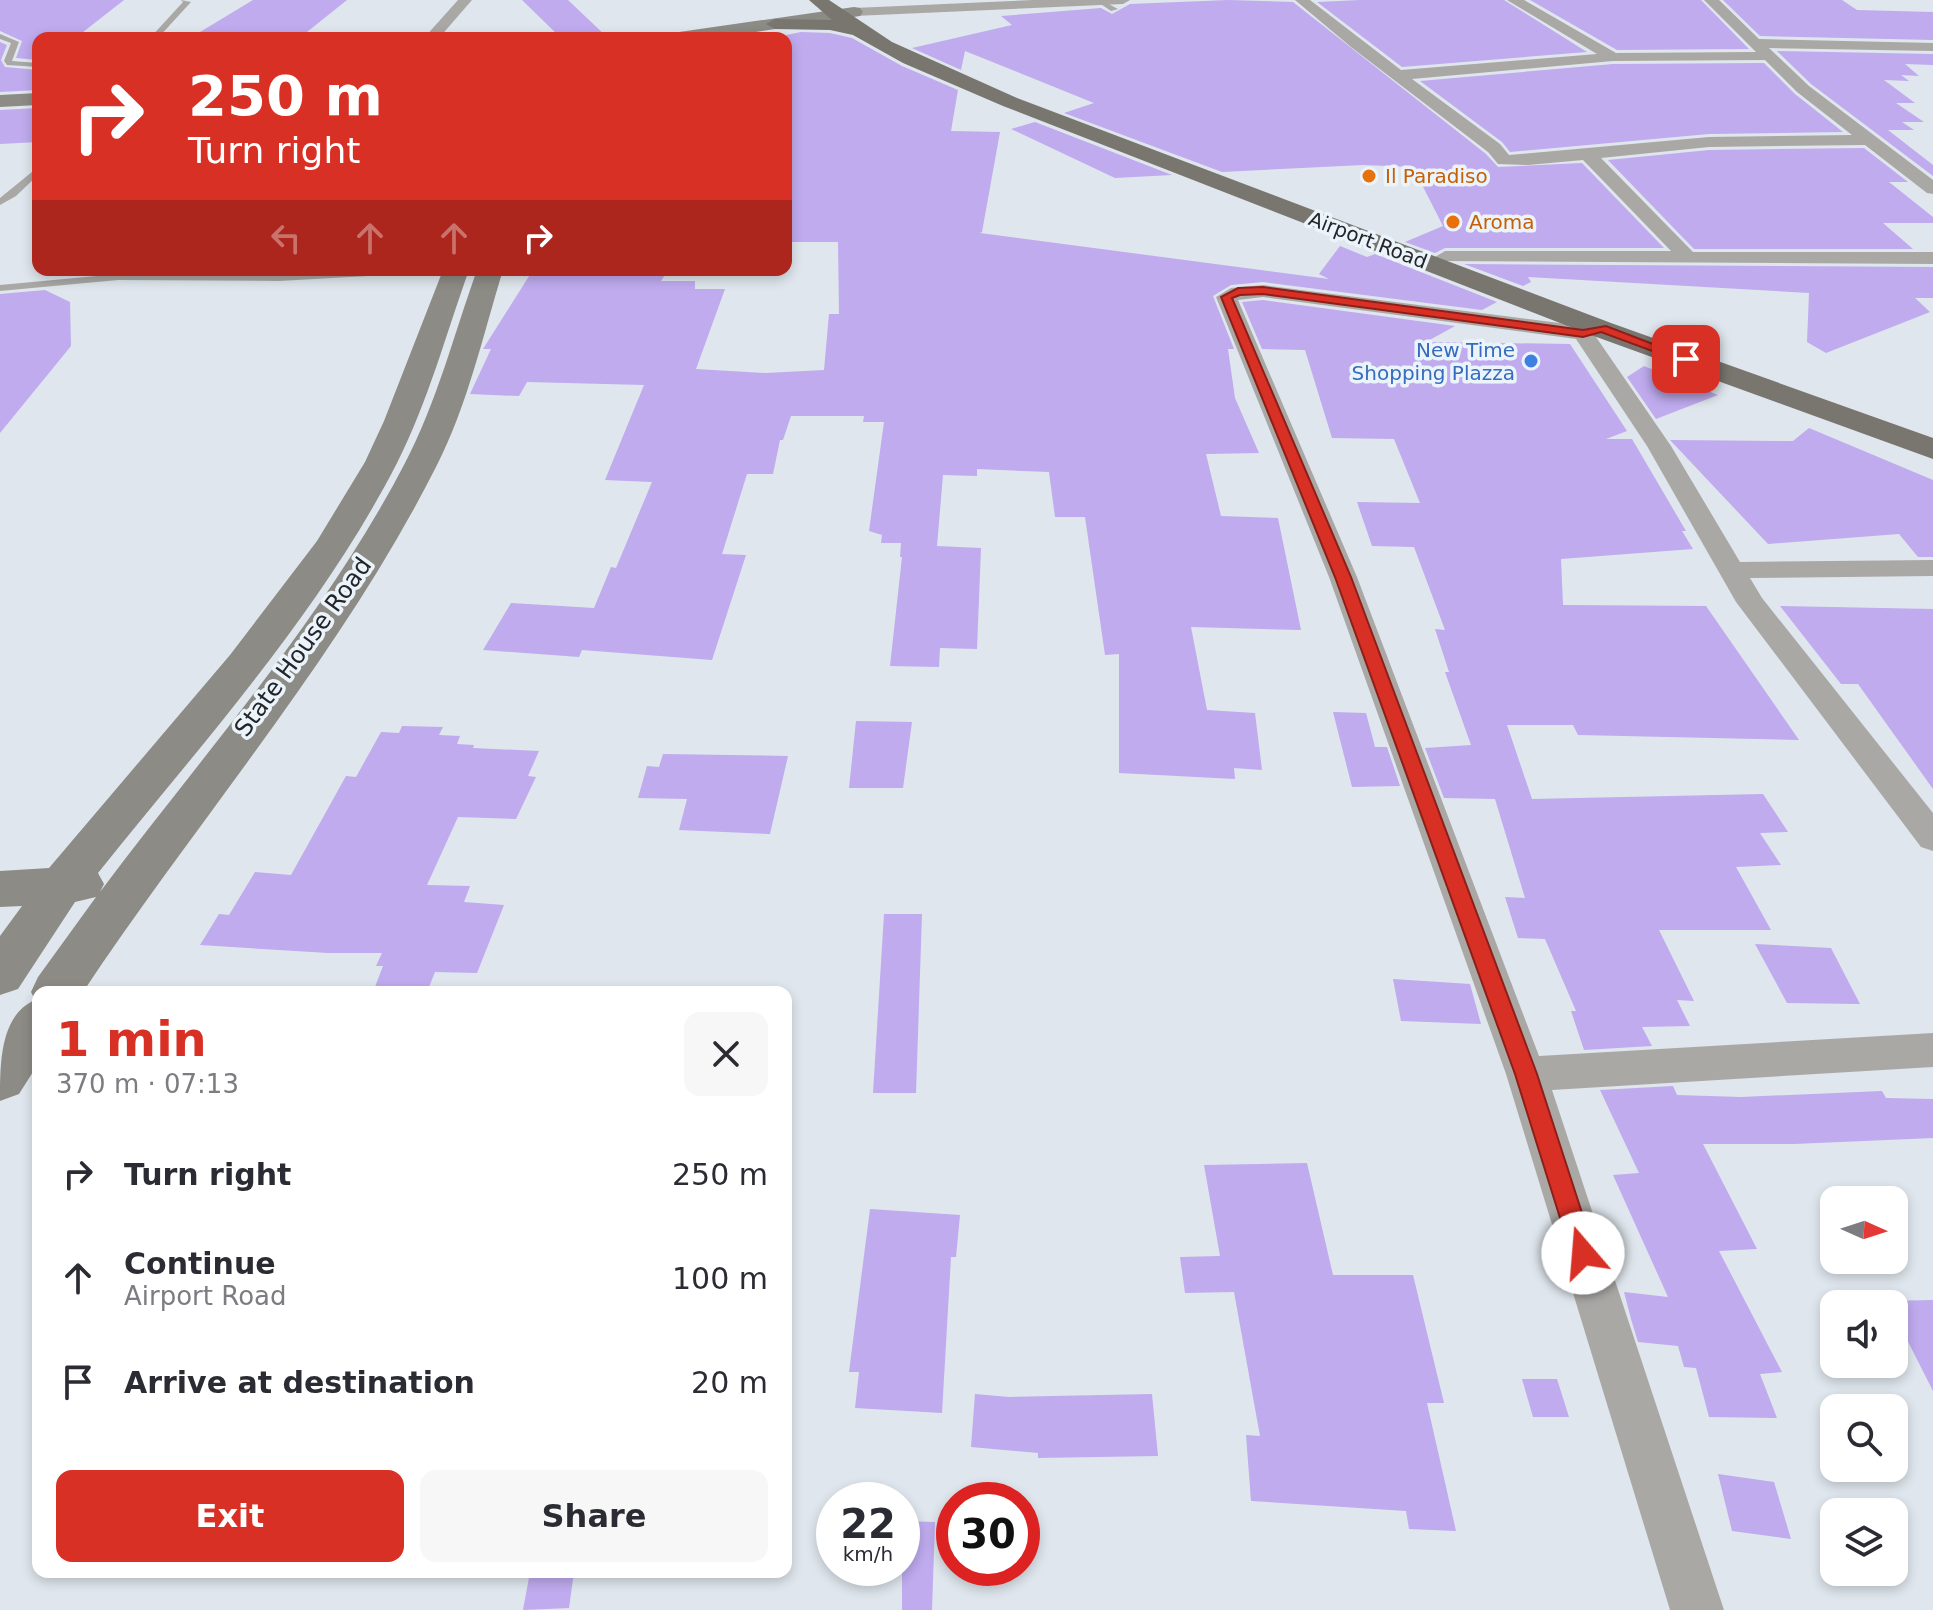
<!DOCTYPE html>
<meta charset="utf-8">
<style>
body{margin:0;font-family:"DejaVu Sans",sans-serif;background:#f7f7f7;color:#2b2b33;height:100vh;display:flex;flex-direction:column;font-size:30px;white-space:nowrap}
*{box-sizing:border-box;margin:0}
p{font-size:26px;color:#7c7c81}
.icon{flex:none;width:44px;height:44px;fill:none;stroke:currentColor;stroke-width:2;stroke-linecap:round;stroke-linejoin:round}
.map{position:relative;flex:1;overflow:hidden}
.sheet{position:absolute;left:32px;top:986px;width:760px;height:592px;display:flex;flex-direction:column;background:#fff;border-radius:16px;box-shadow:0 4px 12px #0003}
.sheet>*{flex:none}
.banner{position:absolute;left:32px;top:32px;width:760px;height:244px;border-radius:16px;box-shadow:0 4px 12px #0003;background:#d93025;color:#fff;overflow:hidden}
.needle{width:52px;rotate:93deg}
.buttons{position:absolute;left:1820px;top:1186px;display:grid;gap:16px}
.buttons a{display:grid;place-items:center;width:88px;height:88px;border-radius:16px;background:#fff;box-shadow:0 4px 12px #0003;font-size:40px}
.speed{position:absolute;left:816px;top:1482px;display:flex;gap:16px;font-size:40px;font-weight:700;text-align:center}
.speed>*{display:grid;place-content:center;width:104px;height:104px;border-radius:50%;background:#fff;box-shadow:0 4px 12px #0003;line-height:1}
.speed small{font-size:20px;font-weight:400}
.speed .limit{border:12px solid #d22;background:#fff;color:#111}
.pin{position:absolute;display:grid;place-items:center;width:68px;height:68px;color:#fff;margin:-34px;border-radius:16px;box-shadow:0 4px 12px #0006}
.me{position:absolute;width:88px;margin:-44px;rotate:342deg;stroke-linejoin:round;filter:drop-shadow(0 0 6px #0008)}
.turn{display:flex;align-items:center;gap:28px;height:168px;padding:0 24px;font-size:36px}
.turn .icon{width:104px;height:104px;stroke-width:2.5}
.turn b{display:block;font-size:56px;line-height:68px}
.lanes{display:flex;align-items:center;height:76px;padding:0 24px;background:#0003;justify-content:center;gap:40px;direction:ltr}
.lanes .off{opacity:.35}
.round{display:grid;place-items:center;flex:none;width:84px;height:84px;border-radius:16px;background:#f7f7f7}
.headline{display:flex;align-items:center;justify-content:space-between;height:136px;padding:0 24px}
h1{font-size:48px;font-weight:600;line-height:60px;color:#d93025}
.primary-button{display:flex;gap:16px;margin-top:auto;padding:16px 24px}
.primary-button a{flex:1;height:92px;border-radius:16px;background:#d93025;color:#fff;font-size:32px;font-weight:600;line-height:92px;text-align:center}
.primary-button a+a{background:#f7f7f7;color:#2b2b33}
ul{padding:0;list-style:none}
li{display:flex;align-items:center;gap:24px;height:104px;padding:0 24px}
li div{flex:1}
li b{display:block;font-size:30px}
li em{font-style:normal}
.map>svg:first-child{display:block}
.building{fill:#bfabee}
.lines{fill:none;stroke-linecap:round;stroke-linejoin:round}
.lane{fill:#aaa8a5;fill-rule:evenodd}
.street{fill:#aaa8a5;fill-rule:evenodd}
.secondary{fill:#8d8b85;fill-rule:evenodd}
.primary{fill:#79756f;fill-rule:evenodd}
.route{fill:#d93025;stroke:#8d1f18;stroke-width:2}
.food-dot{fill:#e8710a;stroke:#ecf4fb;stroke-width:3}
.shop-dot{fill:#3f7fe0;stroke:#ecf4fb;stroke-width:3}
.labels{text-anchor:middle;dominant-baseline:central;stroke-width:7;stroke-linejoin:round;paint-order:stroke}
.far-food-label{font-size:20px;fill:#c56008;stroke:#ecf4fb;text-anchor:start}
.far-street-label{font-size:20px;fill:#232528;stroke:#ecf4fb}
.far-shop-label{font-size:20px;fill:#366cbe;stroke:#ecf4fb;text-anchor:end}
.street-label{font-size:24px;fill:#232528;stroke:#ecf4fb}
</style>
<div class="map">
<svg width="1933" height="1610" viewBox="0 0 1933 1610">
<rect width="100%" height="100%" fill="#dfe6ed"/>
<path class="building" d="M0,0H124L78,36L38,38V60L16,58L22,41L0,31Z
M253,0H347L307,32H200Z
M522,0H568L608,38H561Z
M1228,0L1293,2L1486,154L1498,167L1582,163L1664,248H1445L1435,253L1405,242L1443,226L1413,167L1363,165L1222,172L1064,113L1094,103L965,51L961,70L912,48L1012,25L1001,16L1101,8L1112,14L1130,4Z
M1360,0H1504L1587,52L1402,67L1317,2Z
M1530,0H1701L1749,49L1617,50Z
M1723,0H1842L1857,10L1933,12V40L1760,36Z
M801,32L830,33L852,38L902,66L958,90L951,131L1000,132L982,232L980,233L1329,279L1319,274L1340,246L1367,257L1375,254L1497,302L1482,310L1263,282L1231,285L1213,296L1234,349H1228L1235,398L1259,453L1206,454L1221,516L1278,518L1301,630L1191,627L1207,710L1255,713L1262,770L1234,768L1235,779L1119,773V654L1105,655L1085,517H1055L1049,472L977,469V476L943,475L937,546L981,548L977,649L940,648L939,667L890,666L902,557H900L901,543H881L882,535L869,531L884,422H863L864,416H791L783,440H780L773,474H747L722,554L746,555L712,660L582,650L579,657L483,650L511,603L594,608L611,567L616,568L652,482L605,480L644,385L527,382L519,396L470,394L491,349H483L531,273L668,270L661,281H695V289H725L696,369L766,373L824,370L829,314H839L838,242H786V35Z
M0,42L7,45L1,60L5,67L38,70V90L0,92Z
M1777,51L1933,54V65L1905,64L1919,76L1901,75L1909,81L1884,80L1915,103H1896L1924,122H1902L1914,130H1888L1933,165V176L1811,84Z
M1764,63L1795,94L1843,132L1709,134L1510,152L1502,142L1420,81L1613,64Z
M38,108V142L0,144V110Z
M1035,122L1172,175L1115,178L1011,129Z
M1864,148L1908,182H1889L1933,217V223H1883L1913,249H1694L1608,160L1709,150Z
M1464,264L1933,267V298H1915L1930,312L1826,353L1807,342L1809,293L1528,277L1531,282L1523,286Z
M45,290L70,302L71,346L0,433V294Z
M1263,300L1455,326L1426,342L1570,344L1627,431L1606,439H1632L1686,531H1682L1693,549L1561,559L1563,605L1706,606L1799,740L1578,735L1573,725H1507L1532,799L1763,794L1788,832L1760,833L1781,865L1736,867L1771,930H1659L1694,1001L1677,1000L1690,1026L1642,1027L1652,1046L1584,1050L1571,1011H1576L1545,939L1518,938L1505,897L1525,898L1495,799L1444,798L1425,748L1471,745L1445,672H1449L1435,629L1445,630L1414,547L1372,546L1357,502L1420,503L1394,439L1332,438L1305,350L1262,349L1242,302Z
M1644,366L1718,395L1656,419L1627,377Z
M1809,428L1933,480V557H1918L1899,534L1768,544L1670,440L1793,441Z
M1780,606L1933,609V789L1858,684H1841Z
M1333,712L1366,713L1375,747H1387L1400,786L1352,787Z
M856,721L912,722L903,788H849Z
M402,726L443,727L439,735L460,736L457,744L474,745L473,748L539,751L528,776L536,777L516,819L458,817L427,885L470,886L464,902L504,905L477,973L435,972L427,992H373L383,966H376L382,953H328L200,945L219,914L229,915L255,872L291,875L346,776L356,777L381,732L399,733Z
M663,754L788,756L770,834L679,830L687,799L638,798L647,766L659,767Z
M884,914H922L916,1093H873Z
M1755,944L1831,948L1860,1004L1787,1003Z
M1393,979L1470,984L1481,1024L1401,1021Z
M1673,1086L1677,1095L1741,1097L1882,1091L1886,1098L1933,1099V1138L1794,1144H1703L1757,1249L1719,1251L1782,1372L1760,1374L1777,1418L1709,1417L1696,1368L1684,1367L1678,1346L1638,1342L1631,1319L1624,1292L1668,1297L1613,1175L1639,1173L1600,1090Z
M1307,1163L1333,1275H1413L1444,1403H1427L1456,1531L1409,1529L1406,1511L1251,1501L1246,1435L1260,1436L1234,1292L1185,1293L1180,1257L1220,1256L1204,1165Z
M870,1209L960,1215L956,1257H951L942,1413L855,1408L859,1372H849Z
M1933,1300V1391L1894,1314V1304L1887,1301Z
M1522,1379H1557L1569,1417H1533Z
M975,1394L1009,1397L1152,1394L1158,1456L1038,1458V1453L971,1447Z
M1718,1474L1774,1482L1791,1539L1732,1531Z
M902,1521L935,1522L932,1610H902Z
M530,1572H574L569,1608L523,1610Z"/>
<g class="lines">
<path class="lane" d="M181,0L191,2L158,38H150L183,2Z
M1095,0H1101L1118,9L1111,11Z
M0,34L19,42L12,61L38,63V67L7,65L4,61L11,43L0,39Z
M38,167V175L16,196L0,205V198Z
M364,270H426L421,273L279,281L118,280L0,291V285L118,274L279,275Z"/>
<path class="street" d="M458,0H472L439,38H424Z
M1033,0H1130L1123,4L854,16L847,12L854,8Z
M1295,0H1310L1401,70L1597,54L1507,0H1524L1616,53L1756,52L1704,0H1719L1759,39L1933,43V51L1769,48L1809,86L1933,180V194L1927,193L1865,145L1709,147L1601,158L1693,252H1933V264L1438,261L1435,257L1445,251H1671L1583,160L1528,165L1498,164L1488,152L1351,47ZM1765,60L1797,92L1852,135L1709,137L1509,155L1500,144L1412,79L1613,61Z
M1263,285L1583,326L1601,322L1609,324L1612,329L1609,334L1596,337L1671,446L1740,562L1933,560V576L1750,578L1762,598L1933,813V851L1921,847L1736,602L1647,446L1576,339L1263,297L1238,300L1357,577L1539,1056L1933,1033V1067L1552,1090L1724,1610H1670L1506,1074L1329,577L1216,297L1231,288Z"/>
<path class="secondary" d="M854,7L860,8L863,12L860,16L716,38H670L679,32Z
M38,93V105L0,107V95Z
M443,270H469C446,334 428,402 397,463C320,613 203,742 98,873L104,884L100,892C205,752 324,619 405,463C437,402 454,334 477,270H503C483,335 468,404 437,465C342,654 200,816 83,992H38V1064L19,1094L0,1101C0,1063 0,1015 35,1000L31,992L38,977L96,897L75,902L18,989L0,995V936L22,906L0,907V871L49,868L230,655L317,541L365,462L384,421Z"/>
<path class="primary" d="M809,0H829L892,42L1017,98L1611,323L1933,438V459L1591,335L1003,106L903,63L853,35L830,30L775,29L766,24L775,19L832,20Z"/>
</g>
<path class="route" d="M1263,287L1583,330L1606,326L1692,359L1682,362L1601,332L1583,337L1263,294L1240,295L1232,298L1351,577L1537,1074L1595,1253L1592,1261L1583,1264L1574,1261L1571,1253L1515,1074L1335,577L1221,297L1238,288Z"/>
<g class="food-dot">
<circle cx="1369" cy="176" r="8"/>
<circle cx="1453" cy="222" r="8"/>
</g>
<circle class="shop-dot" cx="1531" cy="361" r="8"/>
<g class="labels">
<g class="far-food-label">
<text x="1385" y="176">Il Paradiso</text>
<text x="1469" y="222">Aroma</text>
</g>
<g class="far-street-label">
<text transform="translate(1368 240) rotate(21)">Airport Road</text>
</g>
<g class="far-shop-label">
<text x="1515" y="350">New Time<tspan x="1515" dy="23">Shopping Plazza</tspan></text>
</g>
<g class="street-label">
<text transform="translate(303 647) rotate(-54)">State House Road</text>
</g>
</g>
</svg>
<div class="buttons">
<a><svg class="needle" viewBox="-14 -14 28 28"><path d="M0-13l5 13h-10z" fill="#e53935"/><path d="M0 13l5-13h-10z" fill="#7c7c81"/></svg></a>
<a><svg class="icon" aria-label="sound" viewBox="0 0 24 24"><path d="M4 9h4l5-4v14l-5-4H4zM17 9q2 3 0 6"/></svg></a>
<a><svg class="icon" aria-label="search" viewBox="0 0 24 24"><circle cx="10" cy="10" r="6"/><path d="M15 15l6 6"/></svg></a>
<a><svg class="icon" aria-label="layers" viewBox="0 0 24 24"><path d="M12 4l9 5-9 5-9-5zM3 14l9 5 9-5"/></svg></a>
</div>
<div class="speed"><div>22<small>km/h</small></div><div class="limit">30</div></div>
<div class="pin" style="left:1686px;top:359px;background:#d93025"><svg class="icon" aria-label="arrive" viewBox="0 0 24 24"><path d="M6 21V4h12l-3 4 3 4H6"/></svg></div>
<svg class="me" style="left:1583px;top:1253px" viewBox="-20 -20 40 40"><circle r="19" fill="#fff"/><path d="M0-13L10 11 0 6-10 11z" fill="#d93025"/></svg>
<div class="banner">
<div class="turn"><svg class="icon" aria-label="right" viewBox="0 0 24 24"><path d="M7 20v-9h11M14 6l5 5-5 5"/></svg><div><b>250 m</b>Turn right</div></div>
<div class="lanes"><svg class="icon off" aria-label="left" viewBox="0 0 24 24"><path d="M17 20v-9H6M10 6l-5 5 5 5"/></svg><svg class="icon off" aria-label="ahead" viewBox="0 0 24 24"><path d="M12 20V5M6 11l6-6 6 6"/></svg><svg class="icon off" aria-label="ahead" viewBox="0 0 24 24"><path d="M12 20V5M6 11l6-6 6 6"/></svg><svg class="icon" aria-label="right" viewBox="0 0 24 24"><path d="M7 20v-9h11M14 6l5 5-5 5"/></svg></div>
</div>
<section class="sheet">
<div class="headline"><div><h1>1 min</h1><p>370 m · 07:13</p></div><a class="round"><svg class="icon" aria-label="close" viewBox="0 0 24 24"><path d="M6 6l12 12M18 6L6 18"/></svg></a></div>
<ul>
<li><svg class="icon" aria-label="right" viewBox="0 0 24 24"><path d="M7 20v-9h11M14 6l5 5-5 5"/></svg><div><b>Turn right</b></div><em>250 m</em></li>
<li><svg class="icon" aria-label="ahead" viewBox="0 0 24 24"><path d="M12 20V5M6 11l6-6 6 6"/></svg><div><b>Continue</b><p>Airport Road</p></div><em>100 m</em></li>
<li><svg class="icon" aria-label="arrive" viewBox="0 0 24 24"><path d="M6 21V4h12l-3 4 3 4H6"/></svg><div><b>Arrive at destination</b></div><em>20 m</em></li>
</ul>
<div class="primary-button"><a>Exit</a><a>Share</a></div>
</section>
</div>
